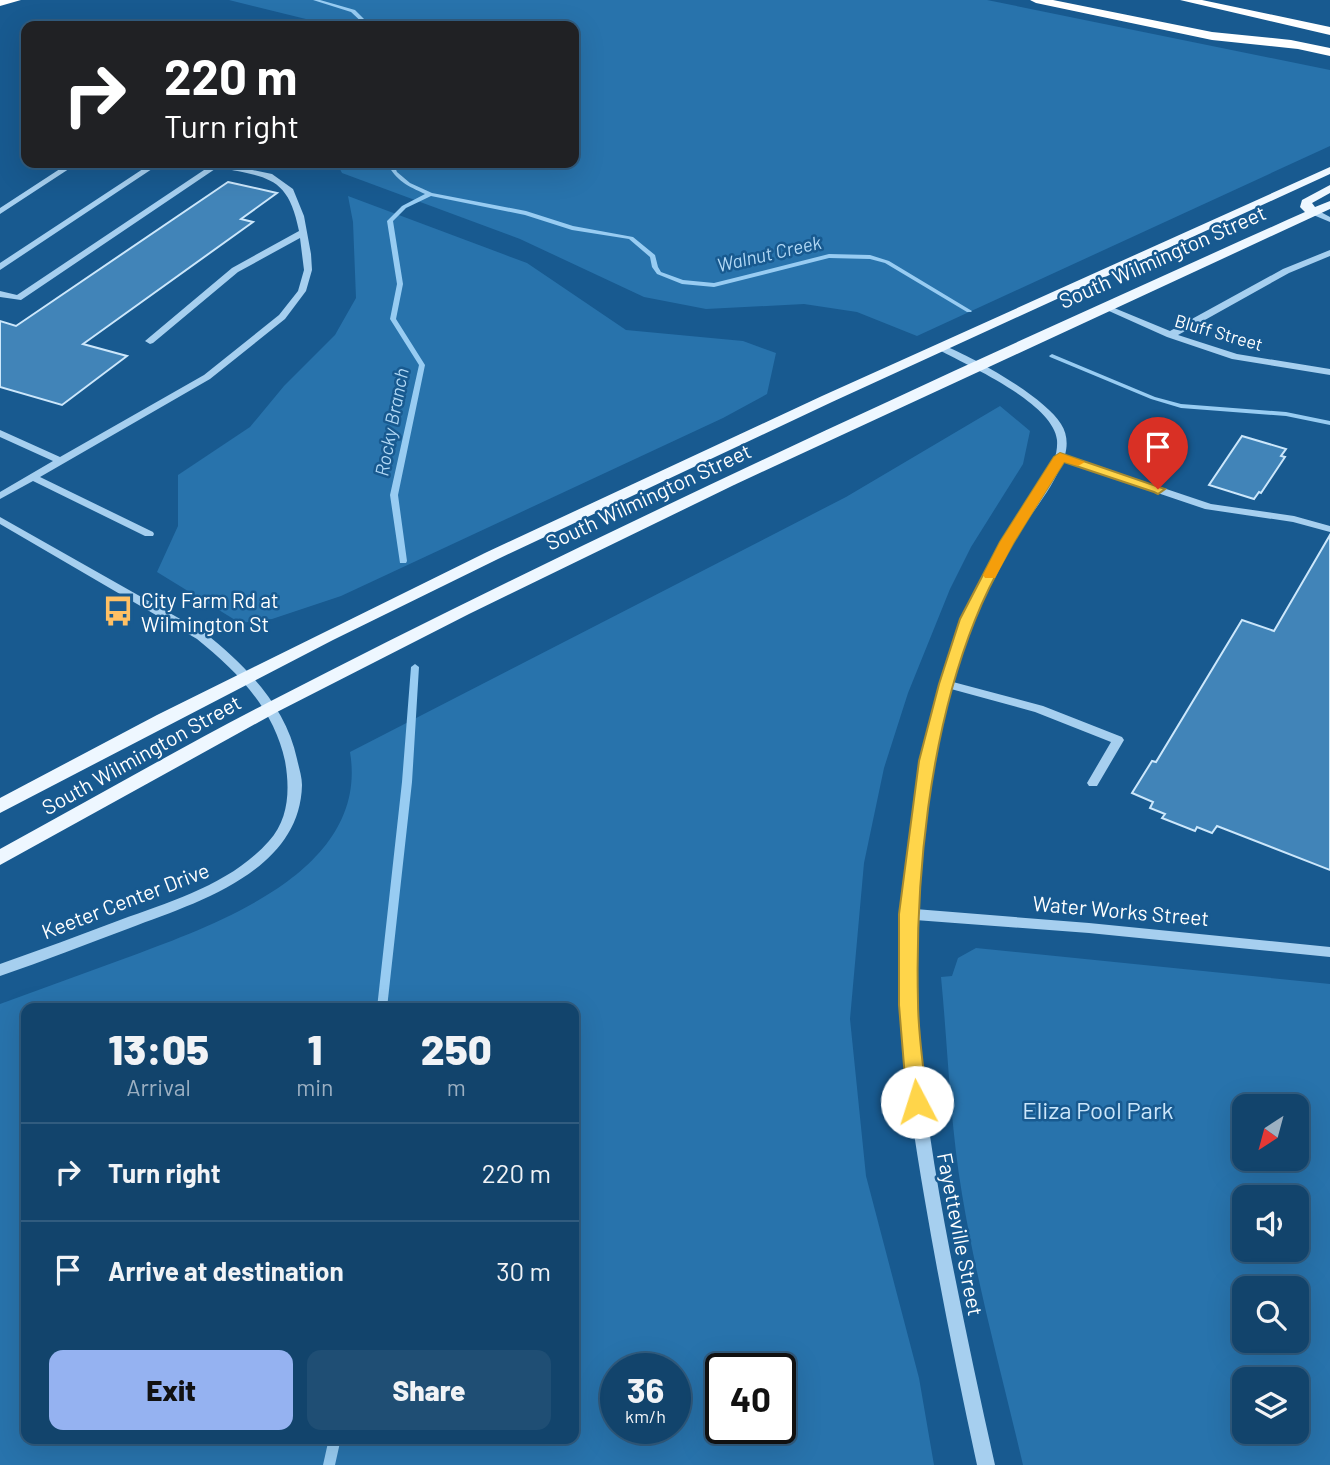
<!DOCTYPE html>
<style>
body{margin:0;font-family:Barlow,sans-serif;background:#1f4e74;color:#f1f3f6;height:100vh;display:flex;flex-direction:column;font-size:26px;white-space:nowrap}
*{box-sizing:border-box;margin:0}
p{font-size:23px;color:#9cb0c2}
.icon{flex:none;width:38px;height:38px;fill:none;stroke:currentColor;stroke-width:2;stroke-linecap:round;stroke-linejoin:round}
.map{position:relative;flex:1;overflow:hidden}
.details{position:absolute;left:21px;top:1003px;width:558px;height:441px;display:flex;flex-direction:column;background:#12446c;border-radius:14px;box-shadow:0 7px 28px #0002,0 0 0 2px #315c7f}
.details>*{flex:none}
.banner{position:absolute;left:21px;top:21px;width:558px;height:147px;border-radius:14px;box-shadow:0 7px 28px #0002,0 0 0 2px #315c7f;background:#202124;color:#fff;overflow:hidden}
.needle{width:46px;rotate:216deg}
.tools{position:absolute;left:1232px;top:1094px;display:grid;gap:14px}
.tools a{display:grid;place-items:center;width:77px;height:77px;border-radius:14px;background:#12446c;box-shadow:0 7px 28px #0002,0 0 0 2px #315c7f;font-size:35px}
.speed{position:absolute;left:600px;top:1353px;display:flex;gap:14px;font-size:35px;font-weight:700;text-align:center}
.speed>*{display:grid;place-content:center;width:91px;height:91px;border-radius:50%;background:#12446c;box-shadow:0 7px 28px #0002,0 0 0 2px #315c7f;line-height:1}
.speed small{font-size:18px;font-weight:400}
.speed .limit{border:4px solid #111;border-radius:10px;background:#fff;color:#111}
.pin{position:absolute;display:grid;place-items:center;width:60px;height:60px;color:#fff;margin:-72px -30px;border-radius:50% 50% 50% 0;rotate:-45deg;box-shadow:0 0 7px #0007}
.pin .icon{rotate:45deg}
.me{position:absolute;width:77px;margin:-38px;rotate:355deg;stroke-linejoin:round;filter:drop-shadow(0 0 5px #0008)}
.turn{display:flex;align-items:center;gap:24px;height:147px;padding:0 28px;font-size:32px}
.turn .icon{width:91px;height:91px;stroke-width:2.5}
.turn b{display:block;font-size:49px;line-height:60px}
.eta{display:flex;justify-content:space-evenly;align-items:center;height:119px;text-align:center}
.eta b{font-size:42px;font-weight:800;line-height:49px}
.action{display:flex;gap:14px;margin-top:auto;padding:14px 28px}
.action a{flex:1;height:80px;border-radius:14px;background:#95b2f1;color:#111;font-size:28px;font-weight:800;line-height:80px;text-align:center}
.action a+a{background:#1f4e74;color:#f1f3f6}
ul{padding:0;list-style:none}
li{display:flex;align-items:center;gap:21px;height:98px;padding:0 28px;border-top:2px solid #315c7f}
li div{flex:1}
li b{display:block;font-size:26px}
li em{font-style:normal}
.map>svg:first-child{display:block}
.green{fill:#2873ac;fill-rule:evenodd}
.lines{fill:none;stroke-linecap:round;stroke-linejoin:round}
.stream{fill:#98ccf2;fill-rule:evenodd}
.building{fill:#4184b8;stroke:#cce7fb;stroke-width:2}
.minor{fill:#a6cfef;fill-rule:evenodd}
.major{fill:#eef7ff;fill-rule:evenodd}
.highway{fill:#fff;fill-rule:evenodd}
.route{fill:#ffd54a;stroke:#a68a30;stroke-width:2}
.slow{fill:#f59e0b}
.labels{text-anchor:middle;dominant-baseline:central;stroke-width:5;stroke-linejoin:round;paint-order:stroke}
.far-street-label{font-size:18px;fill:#fff;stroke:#185a90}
.far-water-label{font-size:19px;font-style:italic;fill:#b2d9f6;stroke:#185a90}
.street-label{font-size:21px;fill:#fff;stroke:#185a90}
.poi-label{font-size:21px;fill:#fff;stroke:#185a90;text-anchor:start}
.near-park-label{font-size:24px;fill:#cce7fb;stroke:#185a90}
</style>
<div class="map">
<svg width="1330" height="1465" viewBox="0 0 1330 1465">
<rect width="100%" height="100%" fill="#185a90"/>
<path class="green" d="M229,0H987L1330,70V146L917,336L857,312L804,304L706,309L644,297L520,239L342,173L337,163H574V26H320L314,21Z
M348,196L527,263L626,330L743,341L776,353L767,394L723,418L341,596L272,619L240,623L157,572L178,526V475L250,427L284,386L335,335L356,298L353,222Z
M1000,406L1030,431L1023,464L971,547L950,589L908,693L884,768L864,863L850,1019L866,1176L919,1378L934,1465H0V1004C42,989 84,973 126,958C214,925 370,872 350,752L846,497ZM26,1008H574V1438H26ZM616,1368H676V1428H616ZM721,1368H780V1428H721Z
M976,948L1330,984V1465H1023C1002,1375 977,1285 962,1194C950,1123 948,1049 941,977L952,976L958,958ZM1244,1106H1297V1158H1244ZM1244,1197H1297V1250H1244ZM1244,1288H1297V1340H1244ZM1244,1379H1297V1432H1244Z"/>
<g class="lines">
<path class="stream" d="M313,0H320L355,10L371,26H366L351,12Z
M387,163H393L397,172L410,183L432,193L526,211L573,226L633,237L655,255L658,267L661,272L683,280L714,283L829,254L870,255L889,261L972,311L971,312H967L885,263L870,259L829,258L714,287L682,284L657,274L652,267L650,257L629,239L572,230L525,215L431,196L406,208L393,221L403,284L396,319L425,365L398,495L407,561L406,563H400L390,495L419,365L390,319L397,284L387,221L402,206L425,194C408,186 396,181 387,163Z
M1052,354L1155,397L1181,404L1286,412L1330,421V425L1286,416L1181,408L1151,399L1050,357L1049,356Z
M415,664L419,667L412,782L387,1008H377L402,782L411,667Z
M329,1438H341L335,1465H323Z"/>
</g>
<path class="building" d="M228,182L277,193L241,219L253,222L83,344L127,356L62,405L0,387V321L16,326Z
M1242,436L1286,449L1281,456L1285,457L1261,493L1259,492L1254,499L1209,485Z
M1330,535V870L1217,826L1212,833L1197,827L1195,831L1162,818L1165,814L1150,808L1153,802L1132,793L1152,761L1156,762L1242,620L1274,631Z"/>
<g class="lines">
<path class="minor" d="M69,163H78L0,214V208Z
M152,163H161L0,270V263Z
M204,163H218L272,174L293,189L304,216L311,254L312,270L306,291L285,319L210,379L40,477L153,532L154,534L153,536H145L33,481L0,499V492L53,461L0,437V430L60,457L204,375L279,315L298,291L304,270L300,238L238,272L153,343L150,344L145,341L232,268L299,231C288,175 267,178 218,167L21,300L0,297V291L17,295L210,166Z
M1311,210H1317L1330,217V222L1311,214Z
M1330,250V256L1289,273L1178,335L1237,354L1330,369V375L1232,359L1167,337L1100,307L1104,304L1107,305L1170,331L1283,269Z
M942,345C972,356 1045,397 1061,424C1067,433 1068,444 1065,455L1211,504L1294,516L1330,526V532L1293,522L1205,509L1063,461C1052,490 1031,513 1015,539C987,583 968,632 953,682L1043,706L1122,737L1124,740L1097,786H1089L1087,783L1111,742L1035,712L951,689L932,766L915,909L1089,923L1330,947V957L1089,933L915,920C912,1032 929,1142 950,1252C964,1323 979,1394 995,1465H977C958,1377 940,1289 925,1201C911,1119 898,1035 900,952C901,912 907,875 911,836C916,799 920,764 929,727C949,650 976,576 1024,511C1037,492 1059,465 1057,440C1053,403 969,366 939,350V346Z
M0,517L205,633C246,666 286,706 297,759C299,768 302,777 302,785C300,872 196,903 130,928C86,944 44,961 0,976V964C40,950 80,935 120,920C172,901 231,884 269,841C289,819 290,789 285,761C274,709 237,671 197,639L0,524Z"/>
<path class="major" d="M1330,167V174L832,402L498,559L333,640L0,813V798L157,715L487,552L822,396Z
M1330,185V193L1312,203L1315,207L1330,201V209L734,485L469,614L277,712L0,865V849C90,800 178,749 269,702C609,527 957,368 1305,212L1300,207L1302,200Z"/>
<path class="highway" d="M0,0H21L0,6Z
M1030,0H1053L1212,32L1291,40L1330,48V56L1298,49L1212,40L1036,3Z
M1180,0H1202L1330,27V35Z"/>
</g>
<path class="route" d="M1060,453L1165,489L1158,494L1154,492L1064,462C1032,513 997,564 975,620C929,735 915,879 918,1002C918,1035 924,1069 927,1102L924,1108L917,1111L910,1108L907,1102L899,1005V914L919,761L939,684L960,619L1000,542L1054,457Z"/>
<path class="slow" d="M1060,453L1085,462L1078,466L1064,462L1014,542L995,578H985L983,575L1000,542L1054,457Z"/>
<defs>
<g id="bus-bare" transform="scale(2.415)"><path d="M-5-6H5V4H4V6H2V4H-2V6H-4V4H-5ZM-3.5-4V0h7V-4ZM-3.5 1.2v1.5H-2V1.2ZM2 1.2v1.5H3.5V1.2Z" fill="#ffc064" stroke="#185a90" stroke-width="2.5" paint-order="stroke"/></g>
</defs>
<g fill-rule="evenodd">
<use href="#bus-bare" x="118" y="611"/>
</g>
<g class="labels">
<g class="far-street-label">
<text transform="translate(1219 332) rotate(16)">Bluff Street</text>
</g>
<g class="far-water-label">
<text transform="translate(769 253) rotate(-13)">Walnut Creek</text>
<text transform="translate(391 422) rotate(-79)">Rocky Branch</text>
</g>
<g class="street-label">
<text transform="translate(1162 256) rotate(-24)">South Wilmington Street</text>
<text transform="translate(648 496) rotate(-25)">South Wilmington Street</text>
<text transform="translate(141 754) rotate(-29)">South Wilmington Street</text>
<text transform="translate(125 900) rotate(-21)">Keeter Center Drive</text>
<text transform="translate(1121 910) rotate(5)">Water Works Street</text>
<text transform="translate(961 1234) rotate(79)">Fayetteville Street</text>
</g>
<g class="poi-label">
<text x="141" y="599">City Farm Rd at<tspan x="141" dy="24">Wilmington St</tspan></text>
</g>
<g class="near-park-label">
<text x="1098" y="1109">Eliza Pool Park</text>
</g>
</g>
</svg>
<div class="tools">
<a><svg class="needle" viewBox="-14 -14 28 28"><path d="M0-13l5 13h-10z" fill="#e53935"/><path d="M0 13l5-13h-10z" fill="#9cb0c2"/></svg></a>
<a><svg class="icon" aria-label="sound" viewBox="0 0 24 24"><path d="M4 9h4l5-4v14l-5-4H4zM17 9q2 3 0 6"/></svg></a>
<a><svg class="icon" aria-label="search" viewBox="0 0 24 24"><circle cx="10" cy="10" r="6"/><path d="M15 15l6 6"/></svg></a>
<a><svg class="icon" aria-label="layers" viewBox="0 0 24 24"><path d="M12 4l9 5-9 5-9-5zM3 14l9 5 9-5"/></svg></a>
</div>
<div class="speed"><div>36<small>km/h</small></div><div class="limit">40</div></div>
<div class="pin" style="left:1158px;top:489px;background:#d93025"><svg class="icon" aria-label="arrive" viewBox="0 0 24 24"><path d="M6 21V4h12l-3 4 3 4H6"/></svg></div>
<svg class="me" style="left:917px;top:1102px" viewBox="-20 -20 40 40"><circle r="19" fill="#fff"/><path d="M0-13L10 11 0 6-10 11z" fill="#ffd54a"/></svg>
<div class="banner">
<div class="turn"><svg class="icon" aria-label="right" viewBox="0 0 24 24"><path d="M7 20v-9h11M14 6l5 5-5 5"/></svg><div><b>220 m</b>Turn right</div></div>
</div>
<section class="details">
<div class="eta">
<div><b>13:05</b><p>Arrival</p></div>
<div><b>1</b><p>min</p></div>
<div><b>250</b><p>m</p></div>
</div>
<ul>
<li><svg class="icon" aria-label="right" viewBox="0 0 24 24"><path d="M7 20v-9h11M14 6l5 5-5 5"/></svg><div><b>Turn right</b></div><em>220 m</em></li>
<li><svg class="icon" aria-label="arrive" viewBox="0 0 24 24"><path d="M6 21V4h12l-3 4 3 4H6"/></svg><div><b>Arrive at destination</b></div><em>30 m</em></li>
</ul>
<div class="action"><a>Exit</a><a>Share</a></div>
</section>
</div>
